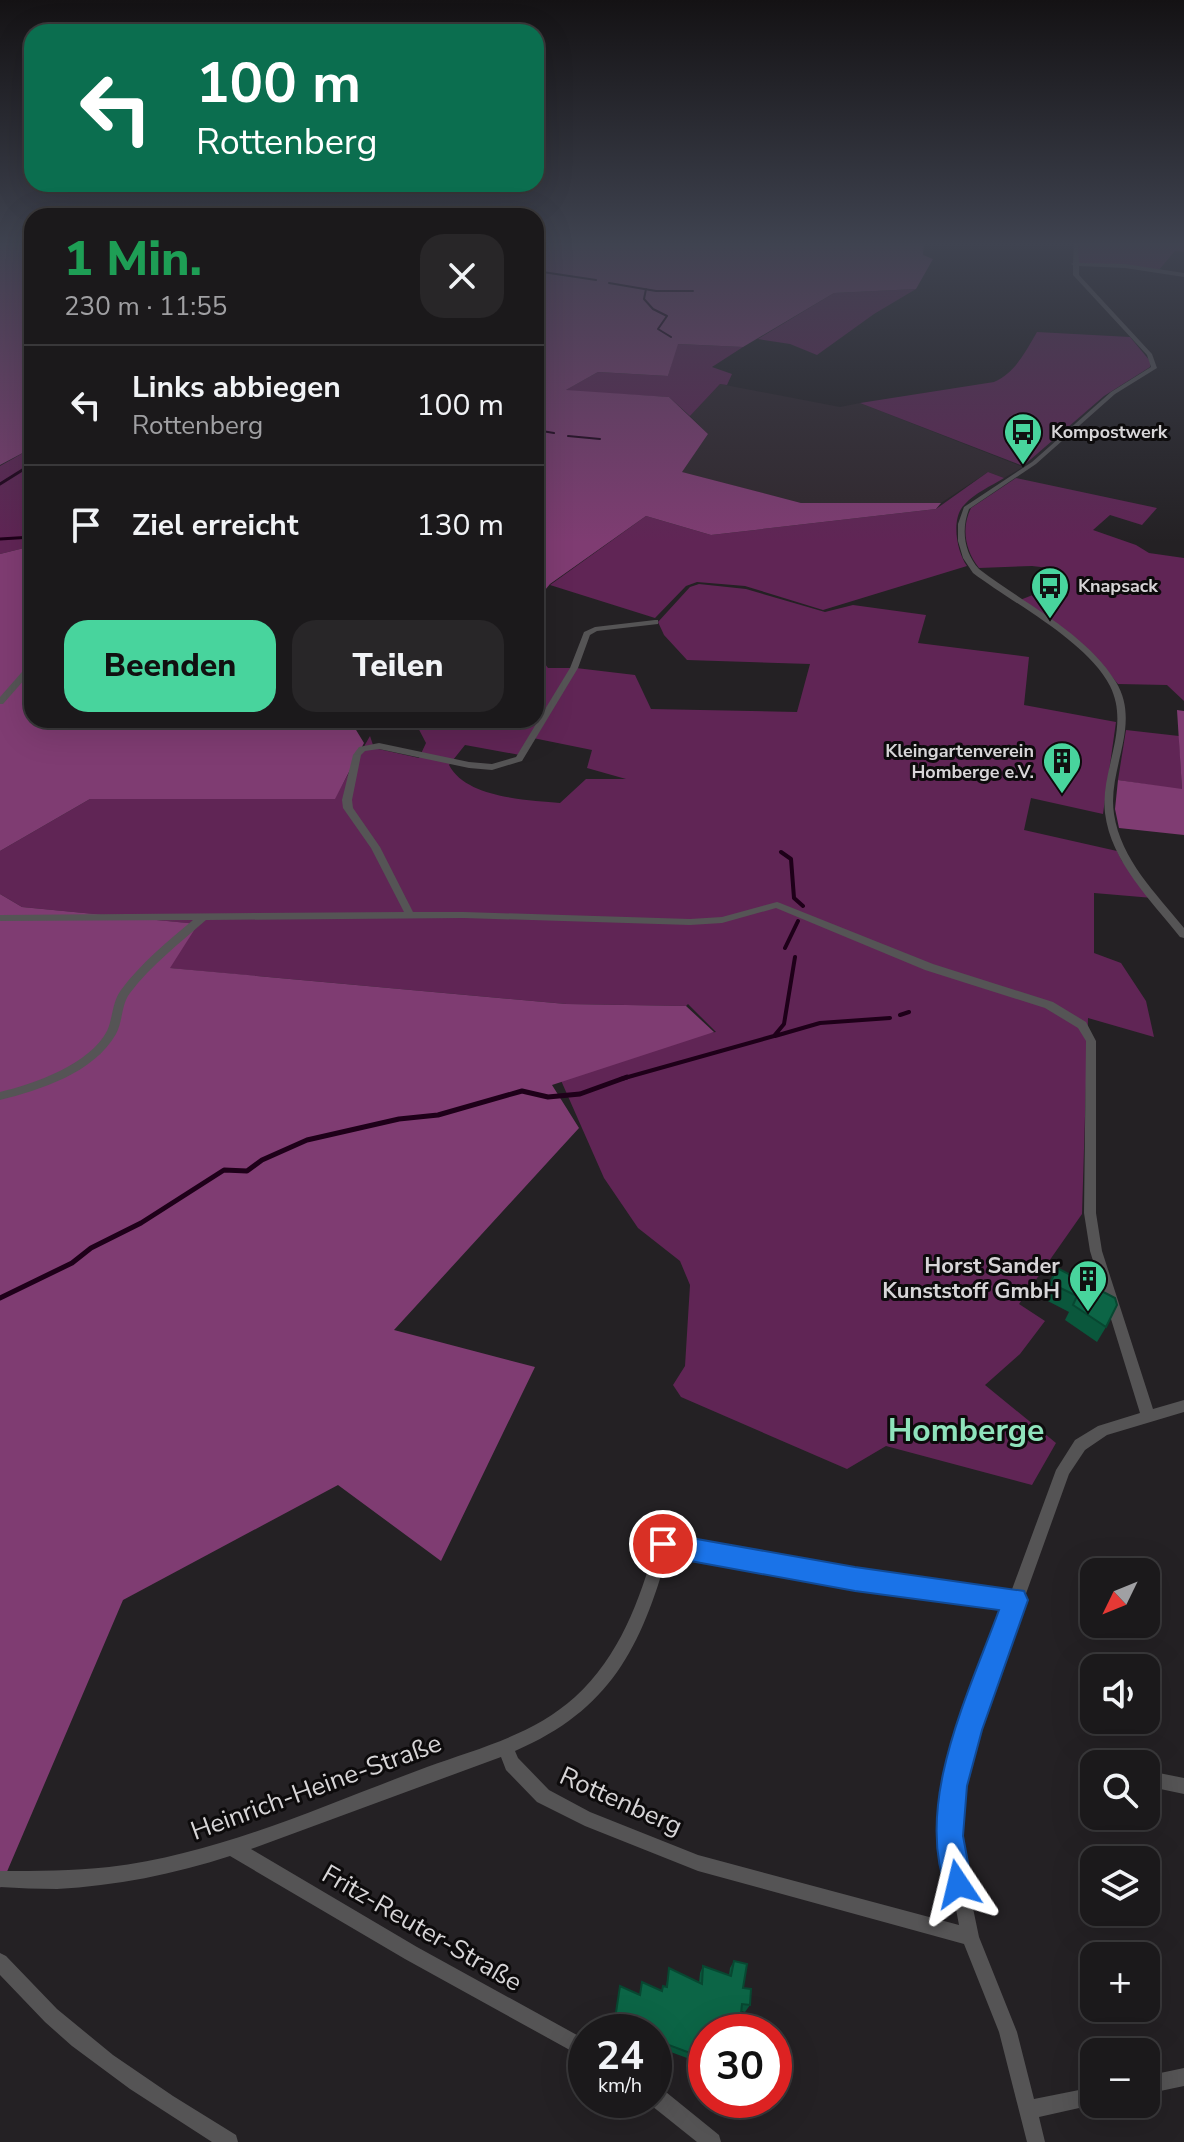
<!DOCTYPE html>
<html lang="de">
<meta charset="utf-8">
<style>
body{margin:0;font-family:"Nunito Sans",sans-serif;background:#282628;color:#f1f3f6;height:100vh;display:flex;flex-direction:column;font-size:30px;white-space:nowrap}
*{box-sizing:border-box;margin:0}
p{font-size:26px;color:#a0a0a3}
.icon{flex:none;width:44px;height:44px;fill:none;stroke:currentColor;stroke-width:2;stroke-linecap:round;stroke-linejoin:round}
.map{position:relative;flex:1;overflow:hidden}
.sheet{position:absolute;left:24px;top:208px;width:520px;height:520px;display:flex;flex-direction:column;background:#1b191b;border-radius:24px;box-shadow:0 8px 32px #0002,0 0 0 2px #39383a}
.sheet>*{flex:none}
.top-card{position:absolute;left:24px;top:24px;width:520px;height:168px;border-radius:24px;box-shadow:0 8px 32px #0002,0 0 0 2px #39383a;background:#0b6e4f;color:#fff;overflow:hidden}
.needle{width:52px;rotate:227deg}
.tools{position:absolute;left:1080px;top:1558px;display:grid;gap:16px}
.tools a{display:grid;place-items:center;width:80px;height:80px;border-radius:16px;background:#1b191b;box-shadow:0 8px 32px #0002,0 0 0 2px #39383a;font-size:40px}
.speed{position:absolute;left:568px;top:2014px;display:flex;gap:16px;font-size:40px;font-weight:700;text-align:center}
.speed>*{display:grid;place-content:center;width:104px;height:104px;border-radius:50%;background:#1b191b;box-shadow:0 8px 32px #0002,0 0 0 2px #39383a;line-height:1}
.speed small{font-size:20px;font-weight:400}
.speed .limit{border:12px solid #d22;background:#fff;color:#111}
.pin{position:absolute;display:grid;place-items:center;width:68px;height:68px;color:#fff;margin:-34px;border:4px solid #fff;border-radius:50%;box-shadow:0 2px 8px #0007}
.me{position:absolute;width:88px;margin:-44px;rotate:350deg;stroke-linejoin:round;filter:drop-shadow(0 0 6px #0008)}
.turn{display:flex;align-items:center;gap:28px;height:168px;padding:0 40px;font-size:36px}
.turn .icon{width:104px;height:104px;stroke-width:2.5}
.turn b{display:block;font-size:56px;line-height:68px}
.round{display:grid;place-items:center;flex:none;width:84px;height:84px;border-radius:24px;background:#282628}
.overview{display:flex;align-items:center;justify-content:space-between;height:136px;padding:0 40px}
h1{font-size:48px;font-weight:800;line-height:60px;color:#1e9e55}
.cta{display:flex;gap:16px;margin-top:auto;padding:16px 40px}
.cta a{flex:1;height:92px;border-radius:24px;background:#48d49d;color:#111;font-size:32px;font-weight:800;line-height:92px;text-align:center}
.cta a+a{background:#282628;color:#f1f3f6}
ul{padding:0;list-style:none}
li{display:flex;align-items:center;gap:24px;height:120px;padding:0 40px;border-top:2px solid #39383a}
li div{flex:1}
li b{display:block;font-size:30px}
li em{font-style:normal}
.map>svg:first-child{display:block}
.built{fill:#30272d}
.green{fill:#602555}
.forest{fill:#7f3c72}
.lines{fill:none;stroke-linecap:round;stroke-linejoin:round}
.stream-far3{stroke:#1e0019;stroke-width:2}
.stream-far2{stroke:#1e0019;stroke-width:3}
.stream-far1{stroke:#1e0019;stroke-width:4}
.stream{stroke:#1e0019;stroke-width:5}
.minor{fill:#555455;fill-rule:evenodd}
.wall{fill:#0a573c}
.building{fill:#0c6546;stroke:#084731;stroke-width:2}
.route{fill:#1a73e8;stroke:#114b97;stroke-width:2}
.labels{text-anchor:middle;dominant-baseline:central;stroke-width:6;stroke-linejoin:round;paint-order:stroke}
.far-poi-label{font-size:18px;font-weight:bold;fill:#d7d5d7;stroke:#0d0b0c;text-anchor:start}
.poi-label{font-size:22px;font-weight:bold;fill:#d7d5d7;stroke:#0d0b0c;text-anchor:end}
.near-street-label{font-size:26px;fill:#d7d5d7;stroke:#0d0b0c}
.near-quarter-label{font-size:32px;font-weight:bold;fill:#8fe3bc;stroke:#0d0b0c}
</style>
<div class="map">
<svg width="1184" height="2142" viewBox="0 0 1184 2142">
<rect width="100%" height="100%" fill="#242124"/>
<path class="built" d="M720,384L840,407L860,403L1023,467L1004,478L988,472L941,503H801L681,472L708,434L690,416Z"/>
<path class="green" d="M1079,242H1184V252L1175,251L1158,271L1077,263Z
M916,289L874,314L817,355L790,344L758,339L834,293Z
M1037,332L1130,337L1150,361V367L1104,396L1023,466L860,403L994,382C1016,372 1025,352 1037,332Z
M677,344L743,347L712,367L732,374L727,385L720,384L690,416L669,397L564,391L598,372L668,376Z
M32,448V546L0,554V466Z
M988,472L1004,478C991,486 975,493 965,504C950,518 957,552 967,566L823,610L745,586L697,582L686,586L655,618L550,585L646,516L711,535L936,509Z
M1016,478L1157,508L1142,525L1110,515L1093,530L1136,545L1149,553L1184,558V701L1167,685L1118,684L1103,666L1020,600L1053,587L1058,569L1032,566L979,568C965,550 961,528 971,508Z
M699,584L746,589L825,612L853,605L926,615L918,643L1029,657L1024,705L1116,722L1103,814L1031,798L1024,830L1117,851L1122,861L1153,898L1094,893V953L1121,963L1146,1001L1154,1037L1088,1018L1082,1214L1019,1304L1045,1321L1020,1354L985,1385L1056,1443L1032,1485L886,1446L847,1469L681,1397L673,1385L685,1366L690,1285L680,1261L638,1228L604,1178L548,1051L716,1032L688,1004L686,1006L566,1004L169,968L197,924L22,907L0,894V851L90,799H334L370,736L374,748L419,758L426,743L414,720H536V652L548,668H572L520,755L465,745L449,765C466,798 527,800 560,803L586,779H626L587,768L592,750L533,738L576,668L635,675L651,709L797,712L810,664L687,660L664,635L658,622L690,587Z
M1126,730L1179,736L1182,790L1118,780Z"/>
<path class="forest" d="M0,242H32V448L0,465Z
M536,242H924L923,255L933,259L916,289L834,293L743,347L678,344L668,376L598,372L566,390L669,397L708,434L682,472L801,503H941L936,509L711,535L646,516L550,584L536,601Z
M32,546V720H350L364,743L335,799H90L0,851V554Z
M1177,710L1184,711V835L1119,828L1115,809L1118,780L1182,789Z
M0,894L22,907L198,924L170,968L566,1004L686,1006L714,1032L552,1085L579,1128L394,1330L535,1367L441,1561L338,1485L123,1600L0,1888Z"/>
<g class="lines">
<path class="stream-far3" d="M536,244L540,242
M536,252L540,248
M536,271L596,280
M609,283L656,291H693
M646,289L644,299L653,309L667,316L658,329L671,337
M536,430L554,433
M568,436L600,439"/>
<path class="stream-far2" d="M0,484L32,464
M0,539L32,537"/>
<path class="stream-far1" d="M781,852L791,859L794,898L803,906
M785,948L798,921
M900,1015L909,1012
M775,1036L820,1023L890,1018
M621,1079L774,1036L784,1024L795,957"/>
<path class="stream" d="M0,1298L72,1263L91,1248L141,1223L224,1170L247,1171L262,1160L307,1140L399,1119L438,1115L522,1091L548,1097L580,1094L627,1077"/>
<path class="minor" d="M1074,242H1078L1079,263L1125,264L1184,273V277L1125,268L1079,266V275L1152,354L1157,368L1115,394L1036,464L969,509C961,530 964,552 979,569C1024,604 1085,632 1116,682C1142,725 1107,769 1114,814C1121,860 1156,893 1184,928V938L1180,937C1151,900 1111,862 1105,813C1100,770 1131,728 1110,686C1087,641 1014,604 973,573L963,558L958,541V524L964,507L1032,462L1111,392L1151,367L1147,355L1073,275V265L1071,264L1073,263Z
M655,620H658V624L597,631L590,635L578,668L522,761L492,770L469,768L379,749L365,751L361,755L352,800L353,808L380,847L413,912H464L690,919L722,917L777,902L780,903L933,964L1053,1002L1086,1022L1096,1041V1213L1102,1251L1153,1409L1184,1400V1412L1107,1435L1085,1450L1069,1474L977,1730L958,1810V1836L979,1937L1017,2032L1034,2099L1094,2087V2104H1097L1039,2117L1045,2142H1027L999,2032L964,1944L698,1871L585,1826L537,1802L506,1770L501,1757L251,1849L417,1947L586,2040V2059L405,1959L230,1856C175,1874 115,1886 57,1889C38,1889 19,1888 0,1887V1871C37,1871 73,1871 109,1867C220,1854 324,1805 427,1767C479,1748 533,1735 575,1697C620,1656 639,1601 656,1544L658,1539L663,1537L855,1572L1011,1592L1056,1470L1075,1440L1098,1426L1140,1413L1090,1251L1084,1213L1086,1041L1078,1028L1045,1008L925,970L776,908L722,923L690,925L464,918L206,920C180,943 151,965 130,993C121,1005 123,1021 116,1034C94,1073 40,1090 0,1100V1092C34,1084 90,1064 107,1031C113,1018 112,1002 121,990C141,963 168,941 193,920L0,921V915L404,912L371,848L343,808L342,800L353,755L359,747L379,743L469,762L492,764L516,757L570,668L584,632L595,627ZM668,1552L855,1586L1006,1606L961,1730L942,1810V1836L959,1925L698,1855L590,1812L549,1790L518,1758L515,1751C610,1710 641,1648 668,1552Z
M29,664H32V671L3,704H0V697Z
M1149,1771L1184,1778V1794L1146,1786V1772Z
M0,1953L6,1956L57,2009L113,2055L173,2096L236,2135L238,2142H212L130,2089L72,2046L45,2022L0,1975Z
M1184,2068V2086L1146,2094V2076Z
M654,2086L661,2088L719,2135L721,2142H697L647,2102V2100H654Z"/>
</g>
<path class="wall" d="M1057,1268L1106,1327L1097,1342L1065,1320L1069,1312L1042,1298Z
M734,1961L743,1988L750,2005L745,2012L741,2011L706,2032V2065L668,2051L664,2061L654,2058V2032L639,1995L662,1991L663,1986L666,1987L669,1968L699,1983L700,1973L703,1966L729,1975L730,1968Z"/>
<path class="building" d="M1057,1268L1115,1298L1117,1305L1106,1327L1073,1305L1077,1296L1050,1283Z
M734,1961L747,1964L743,1988L751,1989L750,2005L742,2004L739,2032H706V2059L669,2045L666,2056L654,2052V2032H613L620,1986L640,1995L642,1982L662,1991L663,1986L667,1987L669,1968L702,1984L703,1966L731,1976Z"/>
<linearGradient id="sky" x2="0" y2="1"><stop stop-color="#141214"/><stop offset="0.45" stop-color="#3f4350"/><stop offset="1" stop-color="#3f4350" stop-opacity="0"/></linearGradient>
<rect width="1184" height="542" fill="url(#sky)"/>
<path class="route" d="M663,1533L855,1567L1024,1591L1028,1600L982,1730L967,1786L963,1836L972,1884L968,1894L958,1898L948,1894C912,1806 969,1693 999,1610L855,1591L663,1556L654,1553L651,1544L654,1536Z"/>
<defs>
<g id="bus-pin" transform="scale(2)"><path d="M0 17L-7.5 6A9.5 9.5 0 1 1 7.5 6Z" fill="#48d49d" stroke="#0d0b0c"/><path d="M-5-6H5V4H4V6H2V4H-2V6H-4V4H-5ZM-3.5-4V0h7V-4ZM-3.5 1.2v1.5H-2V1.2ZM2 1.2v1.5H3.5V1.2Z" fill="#111"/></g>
<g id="building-pin" transform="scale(2)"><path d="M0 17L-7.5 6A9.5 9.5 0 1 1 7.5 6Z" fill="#48d49d" stroke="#0d0b0c"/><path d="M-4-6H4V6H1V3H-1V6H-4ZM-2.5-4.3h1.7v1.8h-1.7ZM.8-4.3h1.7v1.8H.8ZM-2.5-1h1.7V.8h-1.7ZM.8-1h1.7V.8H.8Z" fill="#111"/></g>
</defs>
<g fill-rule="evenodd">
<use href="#bus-pin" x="1023" y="432"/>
<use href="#bus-pin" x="1050" y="586"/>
<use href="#building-pin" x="1062" y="761"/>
<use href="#building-pin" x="1088" y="1279"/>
</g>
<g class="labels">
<g class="far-poi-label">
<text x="1051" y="432">Kompostwerk</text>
<text x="1078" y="586">Knapsack</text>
<text x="1034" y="751" text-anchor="end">Kleingartenverein<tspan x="1034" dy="21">Homberge e.V.</tspan></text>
</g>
<g class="poi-label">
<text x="1060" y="1266">Horst Sander<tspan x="1060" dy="25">Kunststoff GmbH</tspan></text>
</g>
<g class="near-street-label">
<text transform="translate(316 1787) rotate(-20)">Heinrich-Heine-Straße</text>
<text transform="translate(621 1801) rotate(24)">Rottenberg</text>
<text transform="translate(422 1928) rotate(30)">Fritz-Reuter-Straße</text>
</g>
<g class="near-quarter-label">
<text x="966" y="1430">Homberge</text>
</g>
</g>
</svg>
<div class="tools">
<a><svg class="needle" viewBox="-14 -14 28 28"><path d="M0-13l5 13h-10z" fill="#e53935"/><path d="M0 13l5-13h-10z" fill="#a0a0a3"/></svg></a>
<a><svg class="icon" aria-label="sound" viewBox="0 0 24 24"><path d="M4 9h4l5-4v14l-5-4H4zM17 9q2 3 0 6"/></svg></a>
<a><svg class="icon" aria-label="search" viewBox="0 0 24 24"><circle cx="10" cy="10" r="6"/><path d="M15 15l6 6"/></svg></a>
<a><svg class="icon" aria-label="layers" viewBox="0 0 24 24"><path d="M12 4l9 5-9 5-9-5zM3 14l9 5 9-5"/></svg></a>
<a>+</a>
<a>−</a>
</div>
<div class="speed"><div>24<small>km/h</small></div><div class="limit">30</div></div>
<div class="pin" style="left:663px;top:1544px;background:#d93025"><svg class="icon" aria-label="arrive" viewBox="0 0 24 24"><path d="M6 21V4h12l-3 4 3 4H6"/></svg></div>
<svg class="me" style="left:958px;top:1884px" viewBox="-20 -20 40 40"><path d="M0-17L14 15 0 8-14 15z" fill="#1a73e8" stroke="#fff" stroke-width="4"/></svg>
<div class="top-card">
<div class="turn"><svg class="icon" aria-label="left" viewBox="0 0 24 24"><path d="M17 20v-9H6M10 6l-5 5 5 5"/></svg><div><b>100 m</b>Rottenberg</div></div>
</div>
<section class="sheet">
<div class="overview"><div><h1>1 Min.</h1><p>230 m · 11:55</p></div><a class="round"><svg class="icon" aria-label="close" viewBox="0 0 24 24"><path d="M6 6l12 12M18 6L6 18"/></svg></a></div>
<ul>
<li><svg class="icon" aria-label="left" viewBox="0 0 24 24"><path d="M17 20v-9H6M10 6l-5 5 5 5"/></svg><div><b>Links abbiegen</b><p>Rottenberg</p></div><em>100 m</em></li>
<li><svg class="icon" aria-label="arrive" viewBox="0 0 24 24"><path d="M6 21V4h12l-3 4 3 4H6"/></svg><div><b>Ziel erreicht</b></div><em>130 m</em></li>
</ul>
<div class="cta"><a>Beenden</a><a>Teilen</a></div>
</section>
</div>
